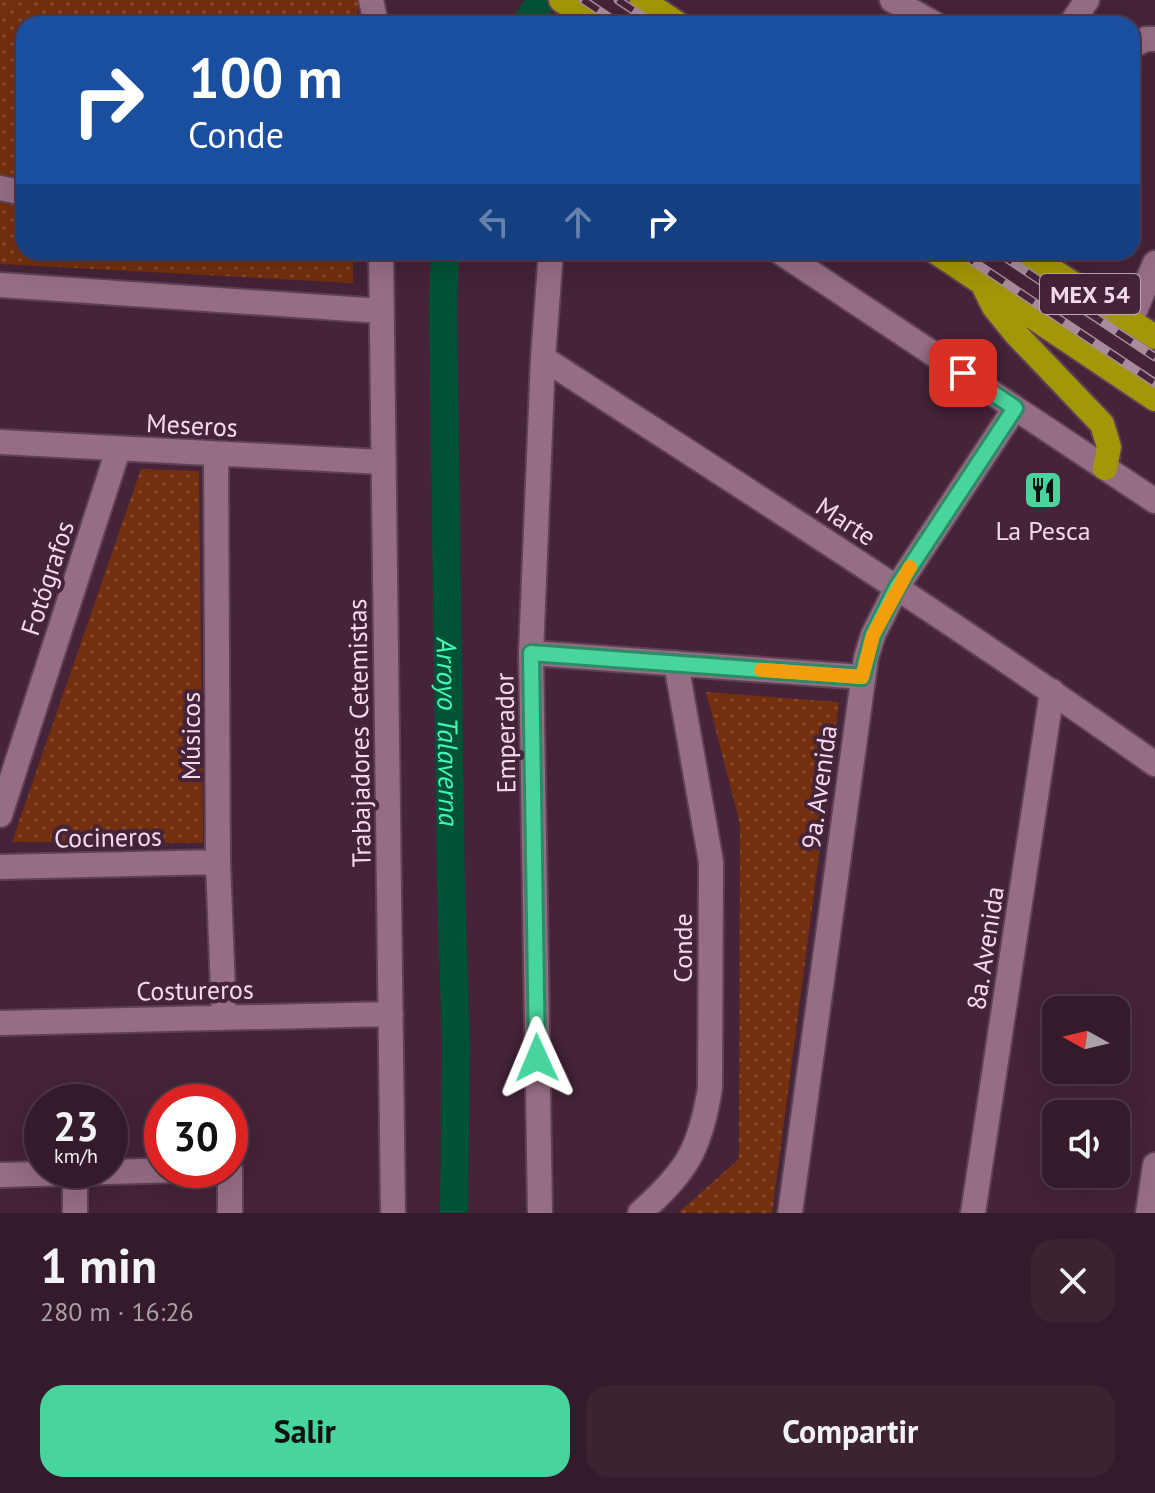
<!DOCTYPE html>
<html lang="es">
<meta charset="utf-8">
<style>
body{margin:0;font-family:"PT Sans",sans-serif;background:#3c2332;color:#f1f3f6;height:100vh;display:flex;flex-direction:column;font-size:30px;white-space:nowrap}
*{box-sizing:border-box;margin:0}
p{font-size:26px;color:#a9a1a8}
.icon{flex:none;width:44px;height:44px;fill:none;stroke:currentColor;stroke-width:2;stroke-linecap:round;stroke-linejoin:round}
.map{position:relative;height:1213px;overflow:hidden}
.panel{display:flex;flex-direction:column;background:#341a2a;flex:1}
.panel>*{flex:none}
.guide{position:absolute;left:16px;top:16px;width:1124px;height:244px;border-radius:24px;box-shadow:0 8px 32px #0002,0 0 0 2px #4e3847;background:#1a4fa0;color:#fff;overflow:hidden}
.needle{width:52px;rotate:278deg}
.tools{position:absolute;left:1042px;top:996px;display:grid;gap:16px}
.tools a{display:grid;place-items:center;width:88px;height:88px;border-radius:16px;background:#341a2a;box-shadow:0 8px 32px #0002,0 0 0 2px #4e3847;font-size:40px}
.speed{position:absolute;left:24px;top:1084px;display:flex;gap:16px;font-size:40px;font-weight:700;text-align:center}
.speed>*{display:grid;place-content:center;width:104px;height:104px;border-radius:50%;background:#341a2a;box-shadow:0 8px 32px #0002,0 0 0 2px #4e3847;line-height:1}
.speed small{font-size:20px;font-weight:400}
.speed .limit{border:12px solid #d22;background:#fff;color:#111}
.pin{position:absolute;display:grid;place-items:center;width:68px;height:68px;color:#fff;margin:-34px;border-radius:16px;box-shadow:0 4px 12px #0006}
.me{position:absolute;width:88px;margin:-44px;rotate:359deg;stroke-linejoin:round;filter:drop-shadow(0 0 6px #0008)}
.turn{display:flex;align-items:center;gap:28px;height:168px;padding:0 40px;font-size:36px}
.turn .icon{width:104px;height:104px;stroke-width:2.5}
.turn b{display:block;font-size:56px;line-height:68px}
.lanes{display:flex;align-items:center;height:76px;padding:0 40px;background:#0003;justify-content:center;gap:40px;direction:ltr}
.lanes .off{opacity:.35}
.round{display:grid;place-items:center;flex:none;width:84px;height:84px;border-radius:24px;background:#3c2332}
.headline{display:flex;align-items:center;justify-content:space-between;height:136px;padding:0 40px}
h1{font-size:48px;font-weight:700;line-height:60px}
.action{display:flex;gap:16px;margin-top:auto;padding:16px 40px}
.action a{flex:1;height:92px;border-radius:24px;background:#48d49d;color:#111;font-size:32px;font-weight:700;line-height:92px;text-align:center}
.action a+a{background:#3c2332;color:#f1f3f6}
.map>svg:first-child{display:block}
.green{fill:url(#green-dots)}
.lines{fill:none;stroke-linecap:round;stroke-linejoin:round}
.canal{stroke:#005237;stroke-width:28}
.minor-casing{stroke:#5e4154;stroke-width:28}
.highway-casing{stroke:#5e4154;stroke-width:28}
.minor{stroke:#966d85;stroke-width:24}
.highway{stroke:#a39607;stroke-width:24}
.rail-casing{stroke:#a88c9c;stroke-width:9}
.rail{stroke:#452338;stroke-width:6;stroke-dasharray:18;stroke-linecap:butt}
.route-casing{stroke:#2f8a66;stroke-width:20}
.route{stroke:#48d49d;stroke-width:14}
.slow{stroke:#f59e0b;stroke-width:14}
.labels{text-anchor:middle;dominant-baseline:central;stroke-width:8;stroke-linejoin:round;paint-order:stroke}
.shield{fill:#452338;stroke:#bfa4b4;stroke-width:2}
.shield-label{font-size:24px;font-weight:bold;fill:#f3dce9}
.street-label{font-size:26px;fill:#f3dce9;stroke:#452338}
.poi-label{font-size:26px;fill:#f3dce9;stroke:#452338}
.water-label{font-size:28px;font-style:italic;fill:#43f6b3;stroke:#452338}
</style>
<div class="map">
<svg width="1155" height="1213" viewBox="0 0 1155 1213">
<defs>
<pattern id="green-dots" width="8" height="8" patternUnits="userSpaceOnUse" patternTransform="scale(2)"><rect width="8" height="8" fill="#732f0e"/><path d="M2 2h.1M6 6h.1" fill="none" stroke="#874d31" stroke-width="1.8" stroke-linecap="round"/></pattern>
</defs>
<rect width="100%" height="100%" fill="#452338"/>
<path class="green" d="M0,0H358V24H24V252H353V283L0,264Z
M141,469L199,471L203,843L12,842Z
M706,692L839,702L772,1213H678L739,1159L740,824Z"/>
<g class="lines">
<g class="canal">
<path d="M525,24L542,0"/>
<path id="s1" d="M445,252L443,306L451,887L456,1045L454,1213"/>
</g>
<g class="minor-casing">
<path id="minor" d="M371,0L376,24
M892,0L935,24
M1071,24L1087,0
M1132,46L1146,39H1155
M0,188L24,193
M381,252L393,1213
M780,252L1155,501
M0,285L381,311
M1131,320L1155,263
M543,358C748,491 955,622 1155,764
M0,442L382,462
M216,455L218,862L224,1017
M531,653L862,677
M0,815L118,450
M0,867L218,862
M0,1023L391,1014
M230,1170V1213
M0,1175L180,1170
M75,1213V1173
M540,1213L531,653L543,358L551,252
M640,1213C687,1171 700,1150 710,1088L711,862L676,663
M790,1213L866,658L873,635L897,587L1015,408
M973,1213L1052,691
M1148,1213L1155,1165"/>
</g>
<g class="highway-casing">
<path id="highway" d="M561,0L597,24
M642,0L678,24
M936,252L1155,399
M1024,252L1155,337
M985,289L994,307L1016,334L1102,424L1109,447L1105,468"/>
</g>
<use href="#minor" class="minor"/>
<use href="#highway" class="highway"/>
<g class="rail-casing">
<path id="rail" d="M583,0L619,24
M618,0L654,24
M959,252L1155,383
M997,252L1155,357"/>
</g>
<use href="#rail" class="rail"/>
</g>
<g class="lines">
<g class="route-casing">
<path id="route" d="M537,1058L531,653L862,677L873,635L897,587L1015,408L963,373"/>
</g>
<use href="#route" class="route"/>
<path class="slow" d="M761,670L862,677L873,635L910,567"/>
</g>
<defs>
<g id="restaurant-square" transform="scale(2)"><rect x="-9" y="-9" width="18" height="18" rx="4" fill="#48d49d" stroke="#452338"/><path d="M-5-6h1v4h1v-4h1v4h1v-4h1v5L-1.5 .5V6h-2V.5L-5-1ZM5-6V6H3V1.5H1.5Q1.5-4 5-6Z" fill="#111"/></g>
</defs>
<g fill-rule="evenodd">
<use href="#restaurant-square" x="1043" y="490"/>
</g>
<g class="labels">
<rect class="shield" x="1040" y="274" width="100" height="40" rx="6"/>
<g class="shield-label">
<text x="1090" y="294">MEX 54</text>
</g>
<g class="street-label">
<text transform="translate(192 425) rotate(3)">Meseros</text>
<text transform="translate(846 521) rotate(33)">Marte</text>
<text transform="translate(47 578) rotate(-72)">Fotógrafos</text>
<text transform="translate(359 733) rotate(-91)">Trabajadores Cetemistas</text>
<text transform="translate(505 733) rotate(-91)">Emperador</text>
<text transform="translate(190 736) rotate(-90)">Músicos</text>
<text transform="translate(819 787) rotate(-82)">9a. Avenida</text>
<text transform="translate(108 837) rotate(-1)">Cocineros</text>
<text transform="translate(682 948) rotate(-90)">Conde</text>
<text transform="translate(985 948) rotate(-81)">8a. Avenida</text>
<text transform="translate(195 990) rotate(-1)">Costureros</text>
</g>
<g class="poi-label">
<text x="1043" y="530">La Pesca</text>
</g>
<g class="water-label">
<text stroke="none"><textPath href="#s1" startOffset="480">Arroyo Talaverna</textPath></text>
</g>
</g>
</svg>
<div class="tools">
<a><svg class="needle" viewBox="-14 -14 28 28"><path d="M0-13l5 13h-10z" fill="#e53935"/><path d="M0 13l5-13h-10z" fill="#a9a1a8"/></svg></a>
<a><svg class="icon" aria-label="sound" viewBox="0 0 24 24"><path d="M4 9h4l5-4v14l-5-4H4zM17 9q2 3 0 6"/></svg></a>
</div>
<div class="speed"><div>23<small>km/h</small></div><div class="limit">30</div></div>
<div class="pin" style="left:963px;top:373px;background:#d93025"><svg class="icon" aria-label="arrive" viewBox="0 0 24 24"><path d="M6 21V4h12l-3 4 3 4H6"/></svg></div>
<svg class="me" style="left:537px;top:1058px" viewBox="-20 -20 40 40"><path d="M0-17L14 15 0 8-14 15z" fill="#48d49d" stroke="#fff" stroke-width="4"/></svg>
<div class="guide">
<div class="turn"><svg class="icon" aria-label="right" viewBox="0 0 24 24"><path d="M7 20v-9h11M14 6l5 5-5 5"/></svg><div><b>100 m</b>Conde</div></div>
<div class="lanes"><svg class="icon off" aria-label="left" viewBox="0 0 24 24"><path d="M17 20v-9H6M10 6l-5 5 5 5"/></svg><svg class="icon off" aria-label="ahead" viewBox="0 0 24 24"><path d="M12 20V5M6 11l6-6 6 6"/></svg><svg class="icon" aria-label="right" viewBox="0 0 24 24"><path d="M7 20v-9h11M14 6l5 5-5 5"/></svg></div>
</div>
</div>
<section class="panel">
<div class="headline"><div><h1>1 min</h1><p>280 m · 16:26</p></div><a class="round"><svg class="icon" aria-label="close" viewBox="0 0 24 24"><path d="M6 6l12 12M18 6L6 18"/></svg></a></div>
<div class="action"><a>Salir</a><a>Compartir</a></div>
</section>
